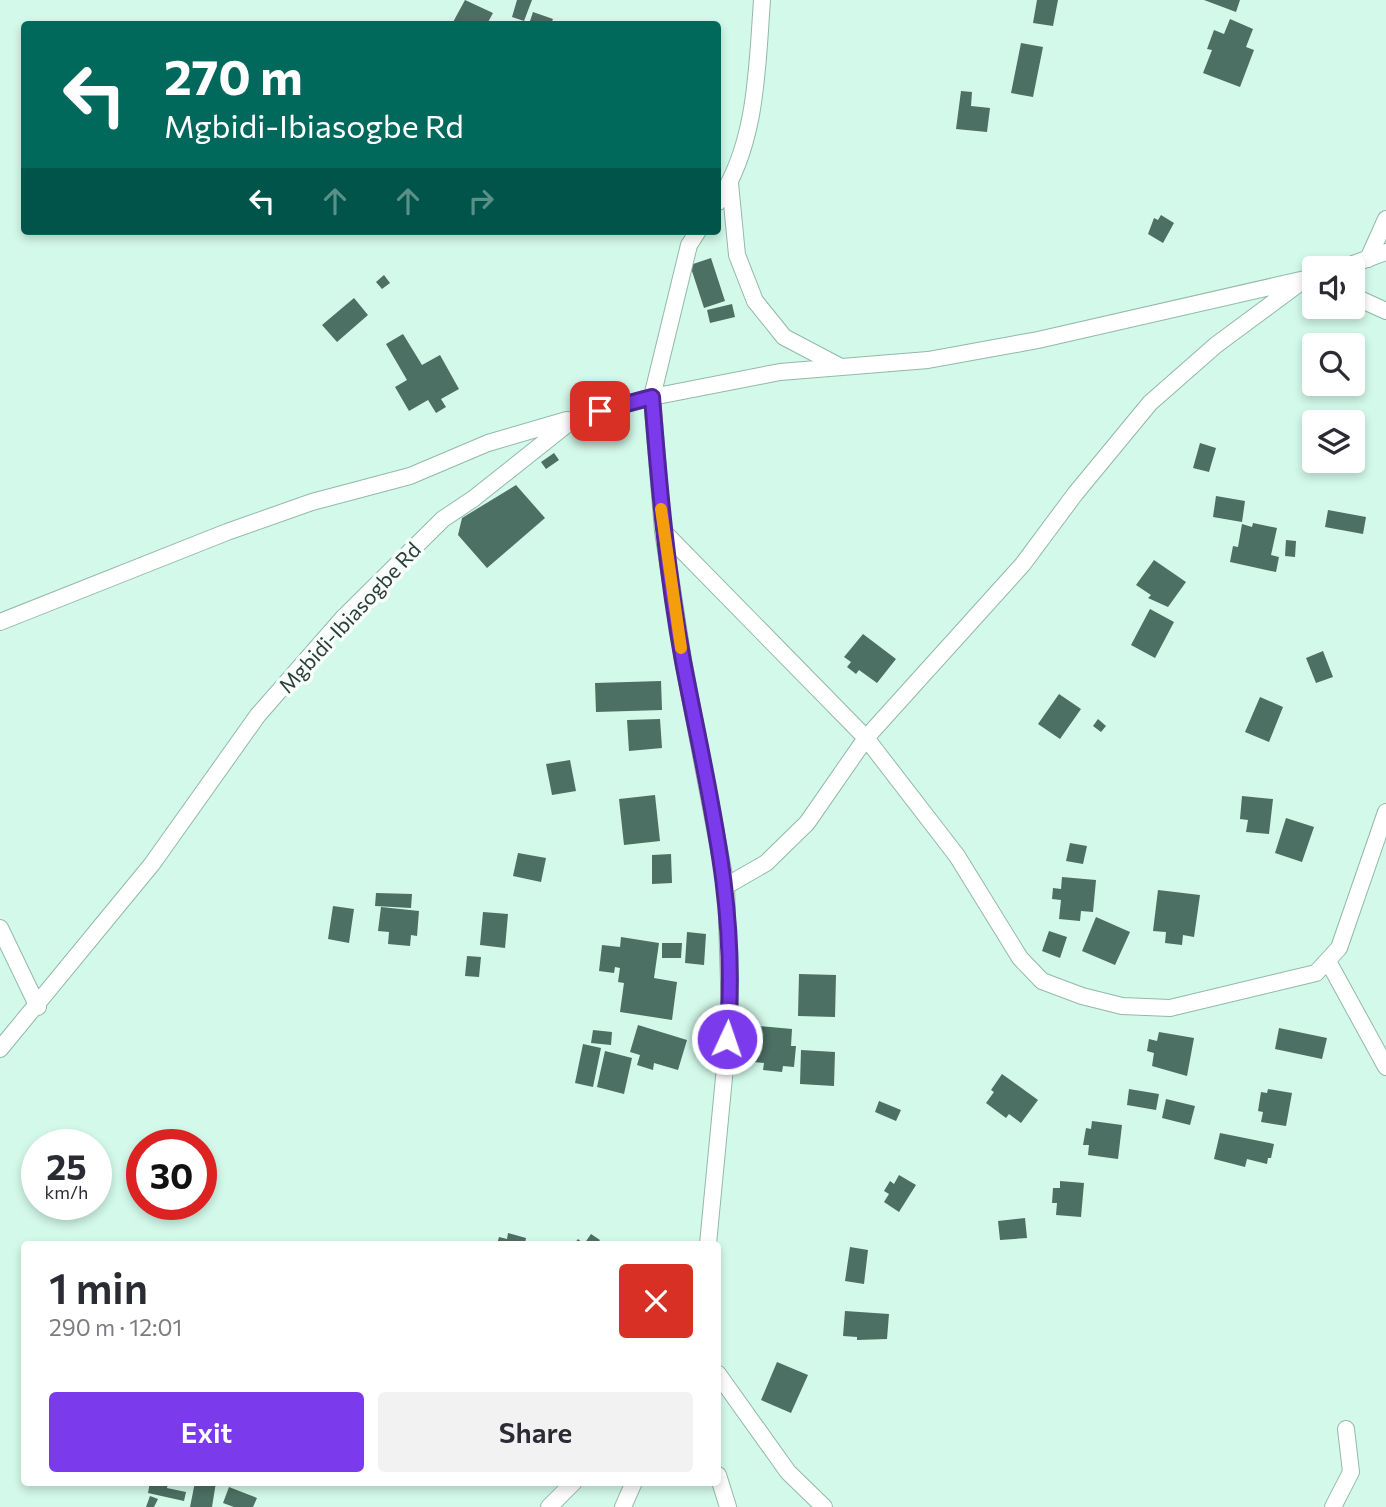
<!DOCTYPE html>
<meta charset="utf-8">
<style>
body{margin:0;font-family:Commissioner,sans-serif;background:#f2f2f3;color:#2b2b33;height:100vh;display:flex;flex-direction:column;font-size:26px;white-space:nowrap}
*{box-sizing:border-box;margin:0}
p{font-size:23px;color:#7c7c81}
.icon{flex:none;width:38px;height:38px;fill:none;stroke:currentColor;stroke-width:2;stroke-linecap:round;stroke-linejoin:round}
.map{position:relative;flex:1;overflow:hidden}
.details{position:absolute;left:21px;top:1241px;width:700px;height:245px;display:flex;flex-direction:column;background:#fff;border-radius:7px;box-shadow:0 4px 10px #0003}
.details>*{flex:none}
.top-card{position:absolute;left:21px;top:21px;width:700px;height:214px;border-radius:7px;box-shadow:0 4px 10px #0003;background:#00695c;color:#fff;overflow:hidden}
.tools{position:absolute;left:1302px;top:256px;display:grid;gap:14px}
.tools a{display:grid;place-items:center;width:63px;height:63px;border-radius:7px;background:#fff;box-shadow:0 4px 10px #0003;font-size:35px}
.speed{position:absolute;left:21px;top:1129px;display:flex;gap:14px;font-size:35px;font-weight:700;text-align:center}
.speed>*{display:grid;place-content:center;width:91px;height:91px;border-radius:50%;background:#fff;box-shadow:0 4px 10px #0003;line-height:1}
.speed small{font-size:18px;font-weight:400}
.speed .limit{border:10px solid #d22;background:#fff;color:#111}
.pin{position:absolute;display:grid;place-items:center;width:60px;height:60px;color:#fff;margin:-30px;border-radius:14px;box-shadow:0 4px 10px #0006}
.me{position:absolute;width:77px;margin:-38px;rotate:3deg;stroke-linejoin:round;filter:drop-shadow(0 0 5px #0008)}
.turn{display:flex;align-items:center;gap:24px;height:147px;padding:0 28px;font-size:32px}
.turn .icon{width:91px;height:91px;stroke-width:2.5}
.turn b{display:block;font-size:49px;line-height:60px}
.lanes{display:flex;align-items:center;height:66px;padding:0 28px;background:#0003;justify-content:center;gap:35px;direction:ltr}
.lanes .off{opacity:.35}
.round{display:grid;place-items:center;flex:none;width:74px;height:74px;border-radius:7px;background:#f2f2f3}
.overview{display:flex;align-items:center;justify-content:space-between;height:119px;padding:0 28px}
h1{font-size:42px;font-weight:600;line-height:52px}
.cta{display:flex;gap:14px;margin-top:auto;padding:14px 28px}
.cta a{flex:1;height:80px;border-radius:7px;background:#7c3aed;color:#fff;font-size:28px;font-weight:600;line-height:80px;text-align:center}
.cta a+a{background:#f2f2f3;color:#2b2b33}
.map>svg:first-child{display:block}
.building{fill:#4c7063}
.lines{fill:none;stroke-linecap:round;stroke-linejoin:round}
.minor-casing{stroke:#93b8aa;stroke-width:18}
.minor{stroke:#fff;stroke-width:16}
.route-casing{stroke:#51269a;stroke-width:18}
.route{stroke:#7c3aed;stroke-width:12}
.slow{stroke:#f59e0b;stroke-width:12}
.labels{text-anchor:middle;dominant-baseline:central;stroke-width:7;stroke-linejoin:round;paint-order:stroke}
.street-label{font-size:21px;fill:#2e3e38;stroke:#f7fefb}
</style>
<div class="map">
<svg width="1386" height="1507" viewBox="0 0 1386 1507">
<rect width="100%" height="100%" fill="#d2f9ea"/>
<path class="building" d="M465,0L493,13L487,24H452Z
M517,0H532L524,21L512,17Z
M1037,0H1058L1053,26L1033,23Z
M1204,0H1240L1236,12Z
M533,12L553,19L551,24H529Z
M1230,19L1253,29L1246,47L1254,50L1240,87L1203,73L1212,50L1207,49L1214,30L1224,34Z
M1021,43L1043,47L1033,97L1011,93Z
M961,91L972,92L971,106L990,108L987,132L956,129Z
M1161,215L1174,223L1163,243L1148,234L1154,218L1158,220Z
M711,258L725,301L704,308L690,265Z
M384,275L390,283L382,289L376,282Z
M354,298L368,315L337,342L322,325Z
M732,304L735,317L710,323L707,310Z
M403,334L422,365L440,355L459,389L441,399L446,407L436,413L428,400L409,411L395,387L407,380L386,344Z
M1200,443L1216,448L1209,472L1193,468Z
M554,453L559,460L546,469L541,462Z
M516,485L545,518L487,568L458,535L462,518Z
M1216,496L1245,501L1242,522L1213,517Z
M1328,510L1366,517L1363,534L1325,527Z
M1253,523L1277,528L1271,555L1279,557L1276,572L1230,562L1233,546L1238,547L1242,524L1252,527Z
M1286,540L1296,541L1295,557L1285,556Z
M1154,560L1186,582L1168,607L1148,598L1151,595L1136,585Z
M1150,609L1174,622L1155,658L1131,645Z
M863,634L896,659L877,683L859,670L856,674L847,667L851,662L844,657Z
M1323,651L1333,677L1316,683L1306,658Z
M661,681L662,710L596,712L595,683Z
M1059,694L1081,709L1060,739L1038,724Z
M1260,697L1283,707L1269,742L1245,732Z
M660,719L662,748L629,751L627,720Z
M1098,719L1106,726L1101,732L1093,726Z
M570,760L576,791L552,795L546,764Z
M655,795L660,841L624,845L619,799Z
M1242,796L1273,799L1269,834L1246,832L1248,820L1240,819Z
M1286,818L1314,827L1302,862L1275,853Z
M1070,843L1087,846L1083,864L1066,861Z
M518,853L546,858L541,882L513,876Z
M671,854L672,883L652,884V855Z
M1062,877L1096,880L1093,912L1081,911L1080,921L1059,919L1061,900L1052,899L1053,888L1061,889Z
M1158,890L1200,895L1194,937L1183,935L1182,945L1165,943L1166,932L1153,931Z
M376,893L412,894L411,908L375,906Z
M333,906L354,909L349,943L328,939Z
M381,907L419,911L417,936L411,935L410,946L388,944L389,932L378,931Z
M483,912L508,914L505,948L480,945Z
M1096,917L1130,932L1115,965L1082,951Z
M1049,931L1067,937L1060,958L1042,951Z
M687,932L706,934L704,965L685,963Z
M621,937L659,943L654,978L677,982L672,1020L620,1012L624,983L618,982L620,968L615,967L614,973L599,971L602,945L620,947Z
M662,943H682L681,958H662Z
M467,956L481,957L479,977L465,976Z
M799,974L836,975L835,1017L798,1016Z
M638,1025L687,1040L678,1070L654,1063L653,1070L637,1065L640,1055L630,1052Z
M758,1026L792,1029L791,1046H796L794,1067L783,1066L782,1072L763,1070L764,1063L753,1062L754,1048H744L745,1038L758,1039Z
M1279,1028L1327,1038L1322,1059L1275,1049Z
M593,1030L612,1032L611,1045L591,1043Z
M1159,1032L1194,1038L1187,1076L1152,1066L1154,1053L1147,1051L1149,1039L1157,1041Z
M583,1044L601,1048L593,1087L575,1083Z
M801,1050L835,1052L834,1086L800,1084Z
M605,1051L632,1058L624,1094L597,1087Z
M1002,1074L1038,1100L1021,1123L1009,1114L1006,1118L986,1103L994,1092L991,1090Z
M1129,1089L1159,1094L1156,1110L1127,1105Z
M1268,1089L1292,1093L1286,1126L1261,1122L1263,1112L1258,1111L1261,1092L1267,1093Z
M1166,1099L1195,1106L1190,1125L1162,1118Z
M879,1101L901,1110L896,1121L875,1112Z
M1092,1121L1122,1125L1118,1159L1088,1155L1089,1145H1083L1086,1128L1091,1129Z
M1220,1133L1274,1144L1271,1158H1268L1267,1164L1247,1159L1245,1167L1214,1159Z
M899,1175L916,1185L899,1212L884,1202L889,1194L884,1191L890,1181L894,1184Z
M1060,1181L1084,1183L1081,1217L1056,1215L1057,1203H1052L1053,1188H1060Z
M1025,1218L1027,1238L1000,1240L998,1221Z
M508,1233L526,1238L525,1244H497L499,1237L507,1239Z
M591,1234L600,1240L597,1244H574L578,1239L584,1244Z
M850,1247L868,1250L864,1284L845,1281Z
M845,1311L889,1314L887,1339L857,1340V1337L843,1336Z
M777,1362L808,1375L791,1413L761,1400Z
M150,1482H168L167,1488L186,1492L184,1501L148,1493Z
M195,1482H216L212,1507H190Z
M229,1487L257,1498L253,1507H234L223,1503Z
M150,1496L158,1499L154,1507H146Z"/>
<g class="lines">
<g class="minor-casing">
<path id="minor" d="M730,183L737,255L755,301L784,337L839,366
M718,202C757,143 757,69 762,0
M1368,259L1386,219
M1342,268L1386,252
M1353,296L1386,311
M663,531L866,738L957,856L1020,958L1042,981L1082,996L1122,1006L1170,1008L1316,973L1339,948L1386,812
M0,622L227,532L312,502L410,476L488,443L567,420
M726,886L766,863L807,823L866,738L1023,564L1075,494L1150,403L1216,345L1297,285
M0,928L38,1007
M1329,963L1386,1067
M0,1049L152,864L258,715L343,618L443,519L473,499L575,418L652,397L689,245L698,231
M708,1244L730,1015L726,886L683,660L663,531L652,397L780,372L928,360L1038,340L1314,277
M718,1374L788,1472L824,1507
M718,1475L728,1507
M549,1507L574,1482
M623,1507L634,1482
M1333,1507L1351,1472L1346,1429"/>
</g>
<use href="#minor" class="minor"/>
</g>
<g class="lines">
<g class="route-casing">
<path id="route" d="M600,411L652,397C659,485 667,574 683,661C707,788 740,908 727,1039"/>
</g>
<use href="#route" class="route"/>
<path class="slow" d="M661,509L681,648"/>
</g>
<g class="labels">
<g class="street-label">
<text transform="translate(349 617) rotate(-47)">Mgbidi-Ibiasogbe Rd</text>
</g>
</g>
</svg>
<div class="tools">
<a><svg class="icon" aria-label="sound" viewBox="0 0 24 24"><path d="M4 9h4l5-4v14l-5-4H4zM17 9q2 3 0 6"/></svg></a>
<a><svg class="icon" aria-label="search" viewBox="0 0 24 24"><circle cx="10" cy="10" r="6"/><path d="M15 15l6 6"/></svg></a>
<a><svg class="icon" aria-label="layers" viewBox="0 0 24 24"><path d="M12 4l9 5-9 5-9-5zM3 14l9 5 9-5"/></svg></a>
</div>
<div class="speed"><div>25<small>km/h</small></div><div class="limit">30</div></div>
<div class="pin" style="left:600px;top:411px;background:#d93025"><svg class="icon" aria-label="arrive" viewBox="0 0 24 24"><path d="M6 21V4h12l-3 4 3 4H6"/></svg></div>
<svg class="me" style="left:727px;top:1039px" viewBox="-20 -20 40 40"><circle r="17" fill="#7c3aed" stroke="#fff" stroke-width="3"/><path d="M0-11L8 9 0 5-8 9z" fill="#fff"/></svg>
<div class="top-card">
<div class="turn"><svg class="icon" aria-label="left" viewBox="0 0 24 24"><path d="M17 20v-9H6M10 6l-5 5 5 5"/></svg><div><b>270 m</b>Mgbidi-Ibiasogbe Rd</div></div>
<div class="lanes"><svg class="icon" aria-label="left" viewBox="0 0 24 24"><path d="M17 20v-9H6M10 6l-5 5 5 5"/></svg><svg class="icon off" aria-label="ahead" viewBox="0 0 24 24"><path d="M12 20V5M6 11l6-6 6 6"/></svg><svg class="icon off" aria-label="ahead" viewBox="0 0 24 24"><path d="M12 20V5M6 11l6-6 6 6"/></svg><svg class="icon off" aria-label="right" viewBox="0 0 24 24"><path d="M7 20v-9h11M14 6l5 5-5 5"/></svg></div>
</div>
<section class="details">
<div class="overview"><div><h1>1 min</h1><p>290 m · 12:01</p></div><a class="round" style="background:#d93025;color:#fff"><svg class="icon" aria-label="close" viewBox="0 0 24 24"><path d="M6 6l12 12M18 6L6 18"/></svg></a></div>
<div class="cta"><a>Exit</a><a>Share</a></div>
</section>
</div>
